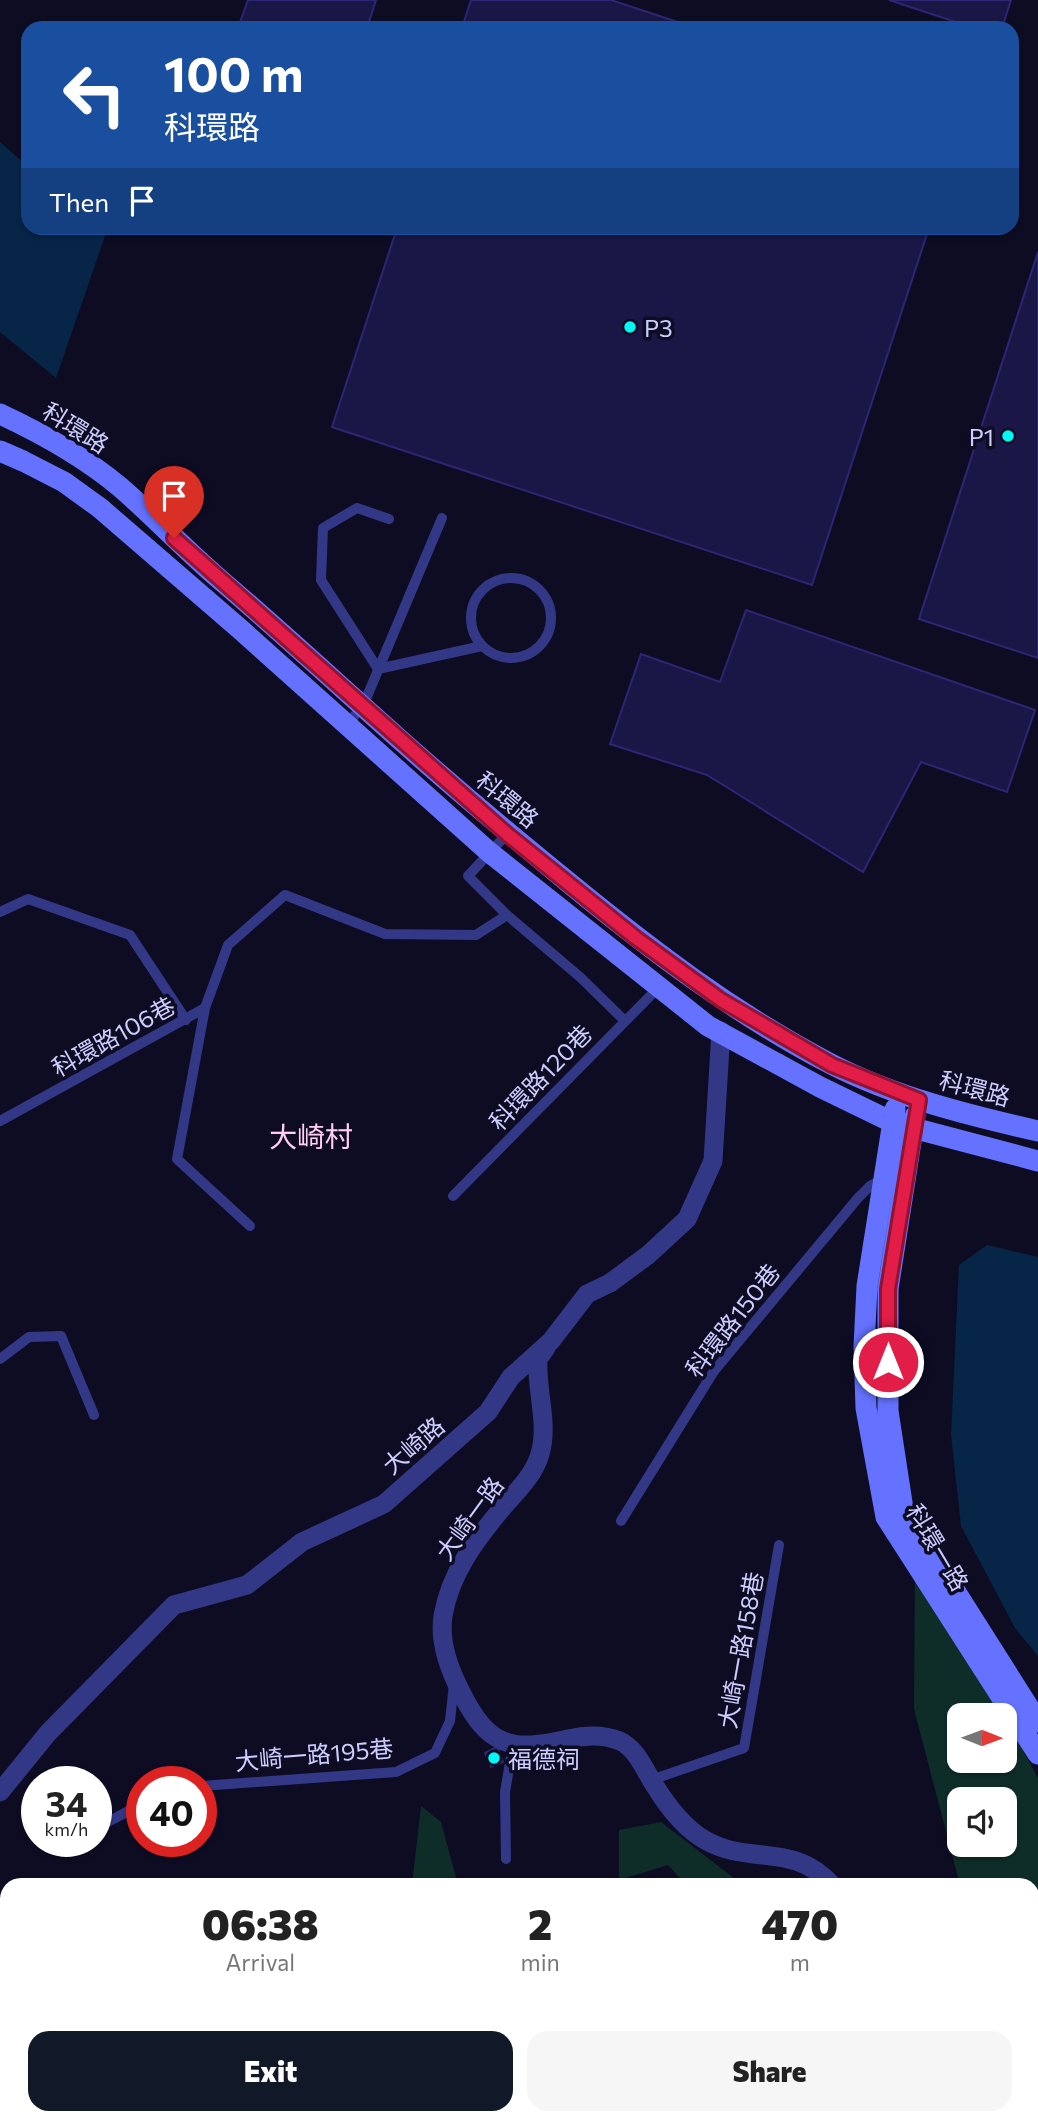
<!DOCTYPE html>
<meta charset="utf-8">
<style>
body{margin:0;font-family:Commissioner,"Noto Sans TC",sans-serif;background:#f6f6f6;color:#222;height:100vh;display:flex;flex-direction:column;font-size:26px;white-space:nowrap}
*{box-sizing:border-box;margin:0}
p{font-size:23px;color:#767676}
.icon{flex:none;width:38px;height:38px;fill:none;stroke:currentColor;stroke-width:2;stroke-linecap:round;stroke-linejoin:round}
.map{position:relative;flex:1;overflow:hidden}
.details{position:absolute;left:0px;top:1878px;width:1040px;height:247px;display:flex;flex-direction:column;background:#fff;border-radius:21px 21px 0 0;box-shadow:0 2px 5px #0004}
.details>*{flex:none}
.banner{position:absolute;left:21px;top:21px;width:998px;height:214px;border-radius:21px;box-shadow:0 2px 5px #0004;background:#1a4fa0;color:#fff;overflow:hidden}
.needle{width:46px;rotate:91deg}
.controls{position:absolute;left:947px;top:1703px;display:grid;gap:14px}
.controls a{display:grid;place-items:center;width:70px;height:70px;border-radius:14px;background:#fff;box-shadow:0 2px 5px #0004;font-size:35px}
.speed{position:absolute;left:21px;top:1766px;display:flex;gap:14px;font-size:35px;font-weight:700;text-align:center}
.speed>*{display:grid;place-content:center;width:91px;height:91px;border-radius:50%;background:#fff;box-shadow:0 2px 5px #0004;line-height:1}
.speed small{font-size:18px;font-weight:400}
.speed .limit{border:10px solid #d22;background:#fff;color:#111}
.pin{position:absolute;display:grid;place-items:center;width:60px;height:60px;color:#fff;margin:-72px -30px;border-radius:50% 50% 50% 0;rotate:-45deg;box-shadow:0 0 7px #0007}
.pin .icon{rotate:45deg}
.me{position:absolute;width:77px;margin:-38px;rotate:0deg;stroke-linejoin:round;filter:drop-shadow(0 0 5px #0008)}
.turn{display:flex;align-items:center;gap:24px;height:147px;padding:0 28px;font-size:32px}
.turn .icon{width:91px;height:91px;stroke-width:2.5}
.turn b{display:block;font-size:49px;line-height:60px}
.then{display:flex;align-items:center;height:66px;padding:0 28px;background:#0003;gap:14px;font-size:26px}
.eta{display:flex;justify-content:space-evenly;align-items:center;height:119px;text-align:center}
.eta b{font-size:42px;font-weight:800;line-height:49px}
.cta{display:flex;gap:14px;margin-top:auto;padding:14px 28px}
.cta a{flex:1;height:80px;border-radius:21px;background:#111827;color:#fff;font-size:28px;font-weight:800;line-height:80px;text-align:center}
.cta a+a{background:#f6f6f6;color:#222}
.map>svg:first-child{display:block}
.green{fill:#0e2d29;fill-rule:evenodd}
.water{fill:#072547}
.building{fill:#1a1646;stroke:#2c2674;stroke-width:2}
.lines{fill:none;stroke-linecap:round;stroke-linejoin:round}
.lane{stroke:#323886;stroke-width:10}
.street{stroke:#323886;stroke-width:19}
.secondary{stroke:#6472ff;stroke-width:21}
.route-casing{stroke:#92132f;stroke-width:18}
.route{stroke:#e11d48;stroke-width:12}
.poi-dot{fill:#00f8f5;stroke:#0d0c23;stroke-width:2.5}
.labels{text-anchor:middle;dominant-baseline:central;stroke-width:7;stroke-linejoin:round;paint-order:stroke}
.poi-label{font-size:24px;fill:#cdcdff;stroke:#0d0c23;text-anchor:start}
.street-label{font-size:24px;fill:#cdcdff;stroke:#0d0c23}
.quarter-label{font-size:28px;fill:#ffcff3;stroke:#0d0c23}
</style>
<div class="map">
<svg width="1038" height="2123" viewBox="0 0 1038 2123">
<rect width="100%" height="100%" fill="#0d0c23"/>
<path class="green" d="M915,1567L1003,1715H959V1760H1004L1005,1718L1038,1778V2033L1032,2024V1885H960L914,1709ZM959,1799H1004V1844H959Z
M421,1806L441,1822L458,1885H412Z
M661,1822L743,1885H686L668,1865L619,1880V1830Z
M23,2118H513L515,2123H16Z
M643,2118H847L851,2123H640Z"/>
<path class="water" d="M0,142L28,167V228H96L105,236L56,378L0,332Z
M987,1245L1038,1257V1656L1015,1628L961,1526L951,1435L959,1265Z"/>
<path class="building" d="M248,0H376L367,28H238Z
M471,0H611L696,28H462Z
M889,0H1011L1002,28H974Z
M397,228H929L812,585L332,427Z
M1038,252V658L919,619Z
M746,610L1035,710L1007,792L921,762L863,872L707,775L610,744L641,654L720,682Z
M497,1747L503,1762L491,1767L485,1753Z"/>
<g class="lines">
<path class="lane" d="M389,519L357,508L323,528L321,580L378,669L482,646
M471 618a40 40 0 1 1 80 0a40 40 0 1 1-80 0Z
M347,724L363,706L442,518
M0,912L28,899L130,935L186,1020
M507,915L580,977L625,1021
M205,1008L177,1159L250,1226
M0,1121L205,1008L228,945L285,895L385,934L476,935L507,915L468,876L507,834
M453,1196L658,988
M0,1359L29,1337L61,1336L94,1415
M621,1521L714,1371L858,1198L870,1186L883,1179
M651,1780L744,1748L779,1545
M201,1786L396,1772L435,1753L450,1721L454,1684
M96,1828L142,1804
M506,1859L505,1792L513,1745"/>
<path class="street" d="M546,1348L538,1359C536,1391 549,1423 540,1454C534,1475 518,1490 504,1506C477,1538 450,1573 443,1616C439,1642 449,1669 461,1692C488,1747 511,1752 568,1739C585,1735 603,1734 620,1741C637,1749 645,1771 655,1786C668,1807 684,1828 705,1840C750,1866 792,1841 832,1885
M0,1792L48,1733L174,1605L247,1585L302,1542L384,1504L488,1412L511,1377L551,1341L587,1294L610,1283L648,1255L687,1219L713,1161L721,1031
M894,2118L899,2123"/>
<path class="secondary" d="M0,414C43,434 84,457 120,487C156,518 188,553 224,583C286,636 345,691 406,745C459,792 513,837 568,882C651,950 735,1014 831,1064C895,1097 968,1115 1038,1131
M0,451L23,461L64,482L100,508L240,629L489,852L708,1026L820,1087L894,1123L1038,1161
M895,1109L867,1286L864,1347L866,1408L886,1517L1038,1754
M915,1116L888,1289V1411L903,1509L1038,1722"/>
</g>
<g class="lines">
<g class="route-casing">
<path id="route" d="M174,538L507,834L636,938L721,1000L832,1065L919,1100L888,1289V1362"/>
</g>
<use href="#route" class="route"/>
</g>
<g class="poi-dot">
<circle cx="630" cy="327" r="7"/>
<circle cx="1008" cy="436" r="7"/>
<circle cx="494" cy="1758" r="7"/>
</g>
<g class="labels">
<g class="poi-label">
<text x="644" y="327">P3</text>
<text x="994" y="436" text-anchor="end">P1</text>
<text x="508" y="1758">福德祠</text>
</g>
<g class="street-label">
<text transform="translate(76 427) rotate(32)">科環路</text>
<text transform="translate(508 799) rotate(40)">科環路</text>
<text transform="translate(113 1036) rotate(-29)">科環路106巷</text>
<text transform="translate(540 1077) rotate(-46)">科環路120巷</text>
<text transform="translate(975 1088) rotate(15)">科環路</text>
<text transform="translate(732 1320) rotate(-52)">科環路150巷</text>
<text transform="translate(413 1445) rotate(-41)">大崎路</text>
<text transform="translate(469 1518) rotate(-54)">大崎一路</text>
<text transform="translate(938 1547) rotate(59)">科環一路</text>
<text transform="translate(740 1650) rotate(-80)">大崎一路158巷</text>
<text transform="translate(314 1754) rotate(-5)">大崎一路195巷</text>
</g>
<g class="quarter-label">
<text x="311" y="1136">大崎村</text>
</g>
</g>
</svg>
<div class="controls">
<a><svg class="needle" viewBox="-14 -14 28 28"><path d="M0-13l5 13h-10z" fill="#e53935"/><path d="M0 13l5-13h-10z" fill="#767676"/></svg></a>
<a><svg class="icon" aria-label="sound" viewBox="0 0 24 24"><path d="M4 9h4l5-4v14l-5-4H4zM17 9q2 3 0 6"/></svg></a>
</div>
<div class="speed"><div>34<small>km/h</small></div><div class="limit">40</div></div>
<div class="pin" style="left:174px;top:538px;background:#d93025"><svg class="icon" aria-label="arrive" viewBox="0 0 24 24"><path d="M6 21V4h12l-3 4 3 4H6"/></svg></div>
<svg class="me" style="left:888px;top:1362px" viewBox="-20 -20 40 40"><circle r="17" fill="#e11d48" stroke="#fff" stroke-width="3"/><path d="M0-11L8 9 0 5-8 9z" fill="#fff"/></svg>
<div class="banner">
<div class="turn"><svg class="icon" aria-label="left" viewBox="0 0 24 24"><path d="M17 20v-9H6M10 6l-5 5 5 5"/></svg><div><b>100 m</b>科環路</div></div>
<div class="then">Then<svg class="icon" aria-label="arrive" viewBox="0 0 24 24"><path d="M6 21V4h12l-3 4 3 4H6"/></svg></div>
</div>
<section class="details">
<div class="eta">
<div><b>06:38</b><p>Arrival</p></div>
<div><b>2</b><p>min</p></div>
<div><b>470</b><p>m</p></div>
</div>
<div class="cta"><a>Exit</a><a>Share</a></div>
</section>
</div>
